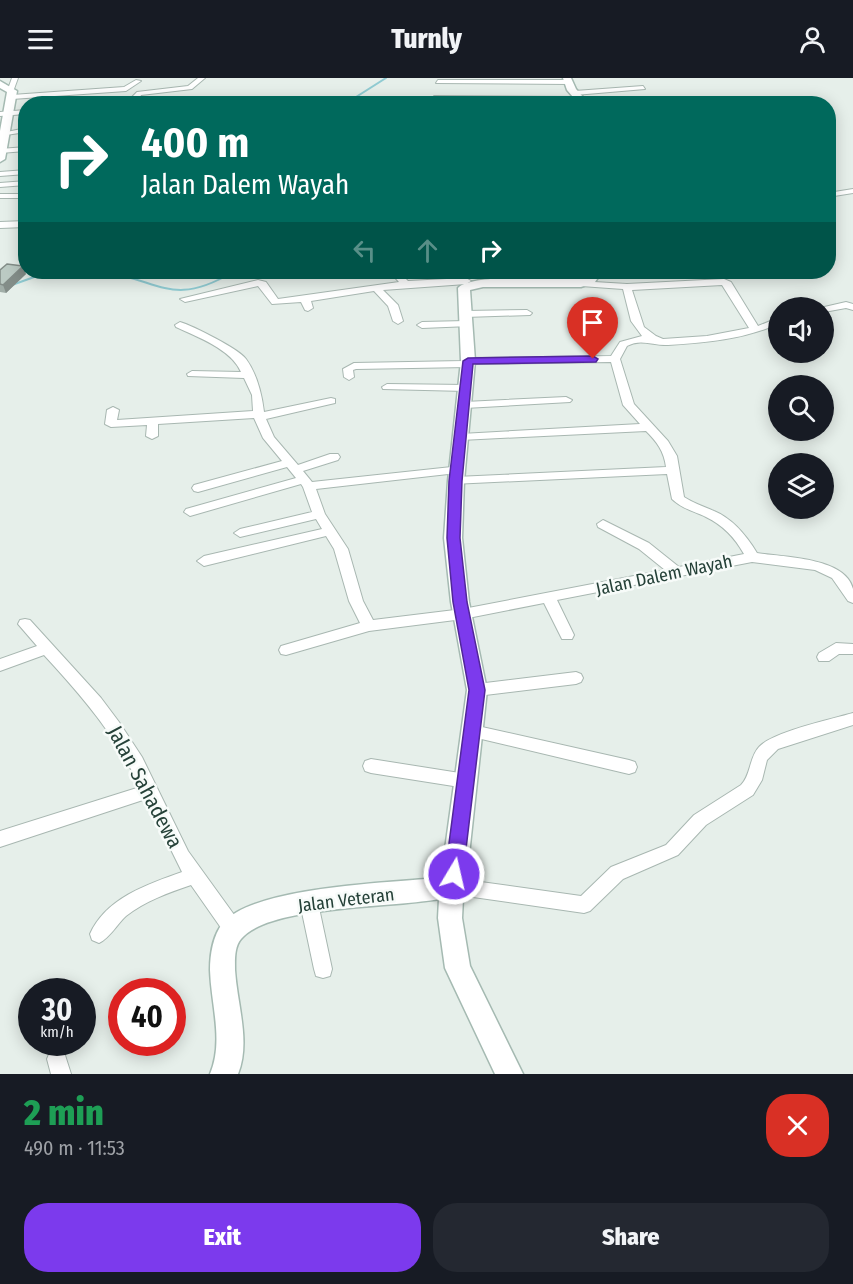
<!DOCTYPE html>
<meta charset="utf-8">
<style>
body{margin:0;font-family:"Fira Sans Condensed",sans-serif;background:#242831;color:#f1f3f6;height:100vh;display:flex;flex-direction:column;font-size:22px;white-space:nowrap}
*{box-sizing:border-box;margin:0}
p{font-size:20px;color:#9ea1a6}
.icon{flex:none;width:33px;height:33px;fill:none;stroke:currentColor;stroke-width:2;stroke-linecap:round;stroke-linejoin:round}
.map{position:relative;height:996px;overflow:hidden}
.drawer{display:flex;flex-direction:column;background:#171b24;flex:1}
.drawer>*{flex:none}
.top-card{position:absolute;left:18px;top:18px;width:818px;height:183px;border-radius:24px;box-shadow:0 3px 15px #0003;background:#00695c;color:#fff;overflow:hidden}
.tools{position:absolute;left:768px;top:219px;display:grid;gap:12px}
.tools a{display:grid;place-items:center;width:66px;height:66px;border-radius:50%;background:#171b24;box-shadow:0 3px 15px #0003;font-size:30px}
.speed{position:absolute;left:18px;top:900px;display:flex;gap:12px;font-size:30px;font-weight:700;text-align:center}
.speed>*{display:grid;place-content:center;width:78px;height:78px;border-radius:50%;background:#171b24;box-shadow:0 3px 15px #0003;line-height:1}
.speed small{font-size:15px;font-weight:400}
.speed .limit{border:9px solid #d22;background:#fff;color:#111}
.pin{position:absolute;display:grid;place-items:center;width:51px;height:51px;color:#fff;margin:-62px -26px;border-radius:50% 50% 50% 0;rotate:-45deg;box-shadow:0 0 6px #0007}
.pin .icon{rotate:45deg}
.me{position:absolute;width:66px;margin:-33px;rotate:9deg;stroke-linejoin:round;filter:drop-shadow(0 0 4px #0008)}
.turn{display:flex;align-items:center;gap:21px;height:126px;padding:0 24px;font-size:27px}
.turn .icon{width:78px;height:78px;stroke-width:2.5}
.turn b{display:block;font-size:42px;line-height:51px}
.lanes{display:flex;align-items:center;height:57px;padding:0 24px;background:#0003;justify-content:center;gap:30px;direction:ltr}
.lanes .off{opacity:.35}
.round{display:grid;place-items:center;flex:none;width:63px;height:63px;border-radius:24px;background:#242831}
.head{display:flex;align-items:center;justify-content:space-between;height:102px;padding:0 24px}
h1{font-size:36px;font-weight:800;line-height:45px;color:#1e9e55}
.cta{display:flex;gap:12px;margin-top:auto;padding:12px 24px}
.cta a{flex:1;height:69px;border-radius:24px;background:#7c3aed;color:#fff;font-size:24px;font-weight:800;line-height:69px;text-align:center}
.cta a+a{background:#242831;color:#f1f3f6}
header{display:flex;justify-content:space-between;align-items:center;height:78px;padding:0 24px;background:#171b24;font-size:27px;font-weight:800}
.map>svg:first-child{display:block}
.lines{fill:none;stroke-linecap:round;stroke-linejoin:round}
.stream{stroke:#90cbd2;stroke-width:2}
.street-casing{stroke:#a8b7b1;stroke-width:2}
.secondary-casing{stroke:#a5bab2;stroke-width:3}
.street{fill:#fff;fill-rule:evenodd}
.secondary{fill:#fff;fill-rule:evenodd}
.wall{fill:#a1aea8}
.shaded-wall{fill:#838d88}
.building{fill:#bbcac3;stroke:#838d88;stroke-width:1.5}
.route{fill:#7c3aed;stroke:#51269a;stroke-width:1.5}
.labels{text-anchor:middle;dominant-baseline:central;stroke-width:5;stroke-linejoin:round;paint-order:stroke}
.street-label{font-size:18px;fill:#254138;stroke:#f7fbf9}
.near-street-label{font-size:21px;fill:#254138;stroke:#f7fbf9}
</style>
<header><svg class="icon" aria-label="menu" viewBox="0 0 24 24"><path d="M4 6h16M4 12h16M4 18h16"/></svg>Turnly<svg class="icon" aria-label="person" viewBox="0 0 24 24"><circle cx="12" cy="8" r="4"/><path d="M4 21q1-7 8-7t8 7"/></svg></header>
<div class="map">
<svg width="853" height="996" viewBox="0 0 853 996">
<rect width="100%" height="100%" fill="#e6efea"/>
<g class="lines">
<path class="stream" d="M345,26L386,0
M103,194C161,202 172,230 233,194
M12,207L48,194"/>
<g class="street-casing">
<path id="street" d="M12,0H18L14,11L11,13L8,11Z
M198,0H205L192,11L141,17L137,26H130L131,20L137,14L188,8Z
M136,2L141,3L126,13L12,21L9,19L12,17L124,9Z
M438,2H569L572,4L569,6L436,5Z
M643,8L645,11L575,17L572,15L575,13Z
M434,18L580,19L583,21L580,23L432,21Z
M26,32V36L0,38V34Z
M26,50V54L6,57L2,55Z
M26,69V73L0,75V71Z
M26,92V96L0,98V94Z
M26,103V107L0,109V105Z
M853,111V115L828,119V115Z
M0,116H26V120H0Z
M26,143V149L0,150V144Z
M287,194H308L303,197H288Z
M390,194H399L408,203L466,200L471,203L466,206L383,212L398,227L403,243L398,246L393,243L388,228L374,213L311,223L313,230L308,233L305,232L301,224L272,226L258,208L185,224L180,221L258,202L266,204L278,221L399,204Z
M724,201L731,204L758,248L778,240V246C744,261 706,265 668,267C654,268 641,260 627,268L620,281L634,326L668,363L677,378L684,419C693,425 703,428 714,433C733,441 746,457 757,475C782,479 846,479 853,511C853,515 853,521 853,525L848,523L832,500L815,492L752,484L557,522L574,557L572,561H562L544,525L463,541L369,553L286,577L281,576L279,572L281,568L360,545L349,523L334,471L326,458L204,488L197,483L204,478L322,451L316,441L240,459L234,455L240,451L312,434L303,409L301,406L190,438L184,434L186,431L296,400L287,389L198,414L194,413L192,410L194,407L282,383L263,360L254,340L158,346V358L152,361L146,358L147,347L111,349L105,346L107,332L113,329L119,332L117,342L253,333L252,317L244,300L188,298L187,296L192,293L241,294C232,272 198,259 176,249L175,247L180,244C193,248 239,271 246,281C257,296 262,317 264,334L331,320L335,321V325L266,341L274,359L298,387L330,376H338L340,379L338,382L303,393L312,404L461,388L463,391L461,394L457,395L316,411L325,436L348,471L363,523L373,542L463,531L665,492L639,471L598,449L597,446L603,442L649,465L679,489L744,476C735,460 723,447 706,439C694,433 682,431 672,421L667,396L452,406L450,403L452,400L456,399L666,389C664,373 657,364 646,353L461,362L455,359L461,356L640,346L623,327L611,284L473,286L468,289L356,291L353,292L354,299L349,302L344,299L343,291L354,285L463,283L468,280L611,278L620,264L642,258L631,243L623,211L581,208L576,205L578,203L627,206ZM722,207L749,250L707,258L663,261L656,258L644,249L632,212Z
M846,224L853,226V232L846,230L824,234V230H820Z
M527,232L532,235L530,237L465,239L460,236L465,233Z
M466,243L471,246L470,248L422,250L417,247L422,244Z
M387,306L466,307L471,310L466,313L383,311L382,309Z
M566,319L572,322L570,324L465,330L459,327L465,324Z
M25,541L30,542L101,620L119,644L142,679L188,773L240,845L242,851L240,857L233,860L226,857L191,807C168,815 145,823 126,838C117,846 110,860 99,865L92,862L90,856C106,820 148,806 182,794L146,721L0,769V753L140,709C116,658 82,618 44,577L0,593V581L37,568L18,546L20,542Z
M836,565L853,566V576H839L829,583H819L817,579L819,575Z
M576,594L581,596L583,600L581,604L576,606L477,618L472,616L469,612L472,608L477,606Z
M853,635V647L778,671L767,682L762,702L753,717L706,747L678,777L623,801L590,833L584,835L452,816L446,814L443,808L446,802L452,800L581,818L611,789L666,767L694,737L741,707C751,697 749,680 759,669C772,654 832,641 853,635Z
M473,647L629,682L635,684L637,689L635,694L629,696L473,659L467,657L465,653L467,649Z
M371,681L466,696L472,698L474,703L472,708L466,710L371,695L365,693L363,688L365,683Z
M309,817L315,819L318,825L332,891L330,898L323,900L316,898L314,891L300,825L303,819Z
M57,971L64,974L71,996H51L47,981L50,974Z"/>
</g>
<g class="secondary-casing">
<path id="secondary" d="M563,0H571L576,11L589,26H579L567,12Z
M0,3L17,13L5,81L0,84V53L7,14L0,10Z
M590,194H602L595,204L581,209H483L470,212L475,283L464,403L462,460L469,524L487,612L468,786L464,800L462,840L470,888L523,996H495L445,890L438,840L439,821C394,830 269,827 241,861C234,869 235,883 235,892C237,926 251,964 238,996H210C224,963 211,927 210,892C210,877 213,857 223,845C253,810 380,805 426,801L433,800L442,793L467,612L451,524L444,460L448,403L461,283L458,210C471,195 556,201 579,201L587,198Z"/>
</g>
<use href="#street" class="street"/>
<use href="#secondary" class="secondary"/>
</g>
<path class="wall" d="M0,192L26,196L6,215L0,214Z"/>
<path class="shaded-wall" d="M23,188L26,196L6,215L3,207Z"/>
<path class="building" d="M7,186L23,188L3,207L0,206V192Z"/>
<path class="route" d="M593,278L598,281L596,284L473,286L462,403L460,460L467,524L485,612L463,796L460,801L454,804L447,801L445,796L469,612L453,524L447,460L449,403L463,283L468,280Z"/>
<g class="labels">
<g class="street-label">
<text transform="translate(664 497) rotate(-12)">Jalan Dalem Wayah</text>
<text transform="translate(346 822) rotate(-7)">Jalan Veteran</text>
</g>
<g class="near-street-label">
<text transform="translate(145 709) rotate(62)">Jalan Sahadewa</text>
</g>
</g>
</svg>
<div class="tools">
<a><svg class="icon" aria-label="sound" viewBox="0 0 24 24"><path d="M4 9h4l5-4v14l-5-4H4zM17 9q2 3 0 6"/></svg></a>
<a><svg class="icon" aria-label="search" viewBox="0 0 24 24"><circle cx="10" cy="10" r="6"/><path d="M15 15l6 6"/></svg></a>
<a><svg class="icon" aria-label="layers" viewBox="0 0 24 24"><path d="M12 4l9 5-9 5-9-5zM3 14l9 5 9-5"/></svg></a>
</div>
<div class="speed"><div>30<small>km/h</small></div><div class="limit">40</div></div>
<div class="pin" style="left:593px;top:281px;background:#d93025"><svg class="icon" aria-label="arrive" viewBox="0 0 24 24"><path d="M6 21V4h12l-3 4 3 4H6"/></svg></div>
<svg class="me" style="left:454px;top:796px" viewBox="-20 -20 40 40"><circle r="17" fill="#7c3aed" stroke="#fff" stroke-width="3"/><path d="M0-11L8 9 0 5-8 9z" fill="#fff"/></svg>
<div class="top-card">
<div class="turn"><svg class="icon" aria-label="right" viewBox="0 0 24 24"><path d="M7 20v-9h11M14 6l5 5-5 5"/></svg><div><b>400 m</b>Jalan Dalem Wayah</div></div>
<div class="lanes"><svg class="icon off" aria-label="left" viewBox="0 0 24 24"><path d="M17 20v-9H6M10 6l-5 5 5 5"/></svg><svg class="icon off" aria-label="ahead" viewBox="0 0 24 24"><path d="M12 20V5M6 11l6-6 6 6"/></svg><svg class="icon" aria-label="right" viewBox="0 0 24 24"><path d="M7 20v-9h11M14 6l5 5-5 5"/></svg></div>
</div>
</div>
<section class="drawer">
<div class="head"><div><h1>2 min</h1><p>490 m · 11:53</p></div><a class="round" style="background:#d93025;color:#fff"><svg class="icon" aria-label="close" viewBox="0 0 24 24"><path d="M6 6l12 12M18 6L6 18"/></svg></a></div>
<div class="cta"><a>Exit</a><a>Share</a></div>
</section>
